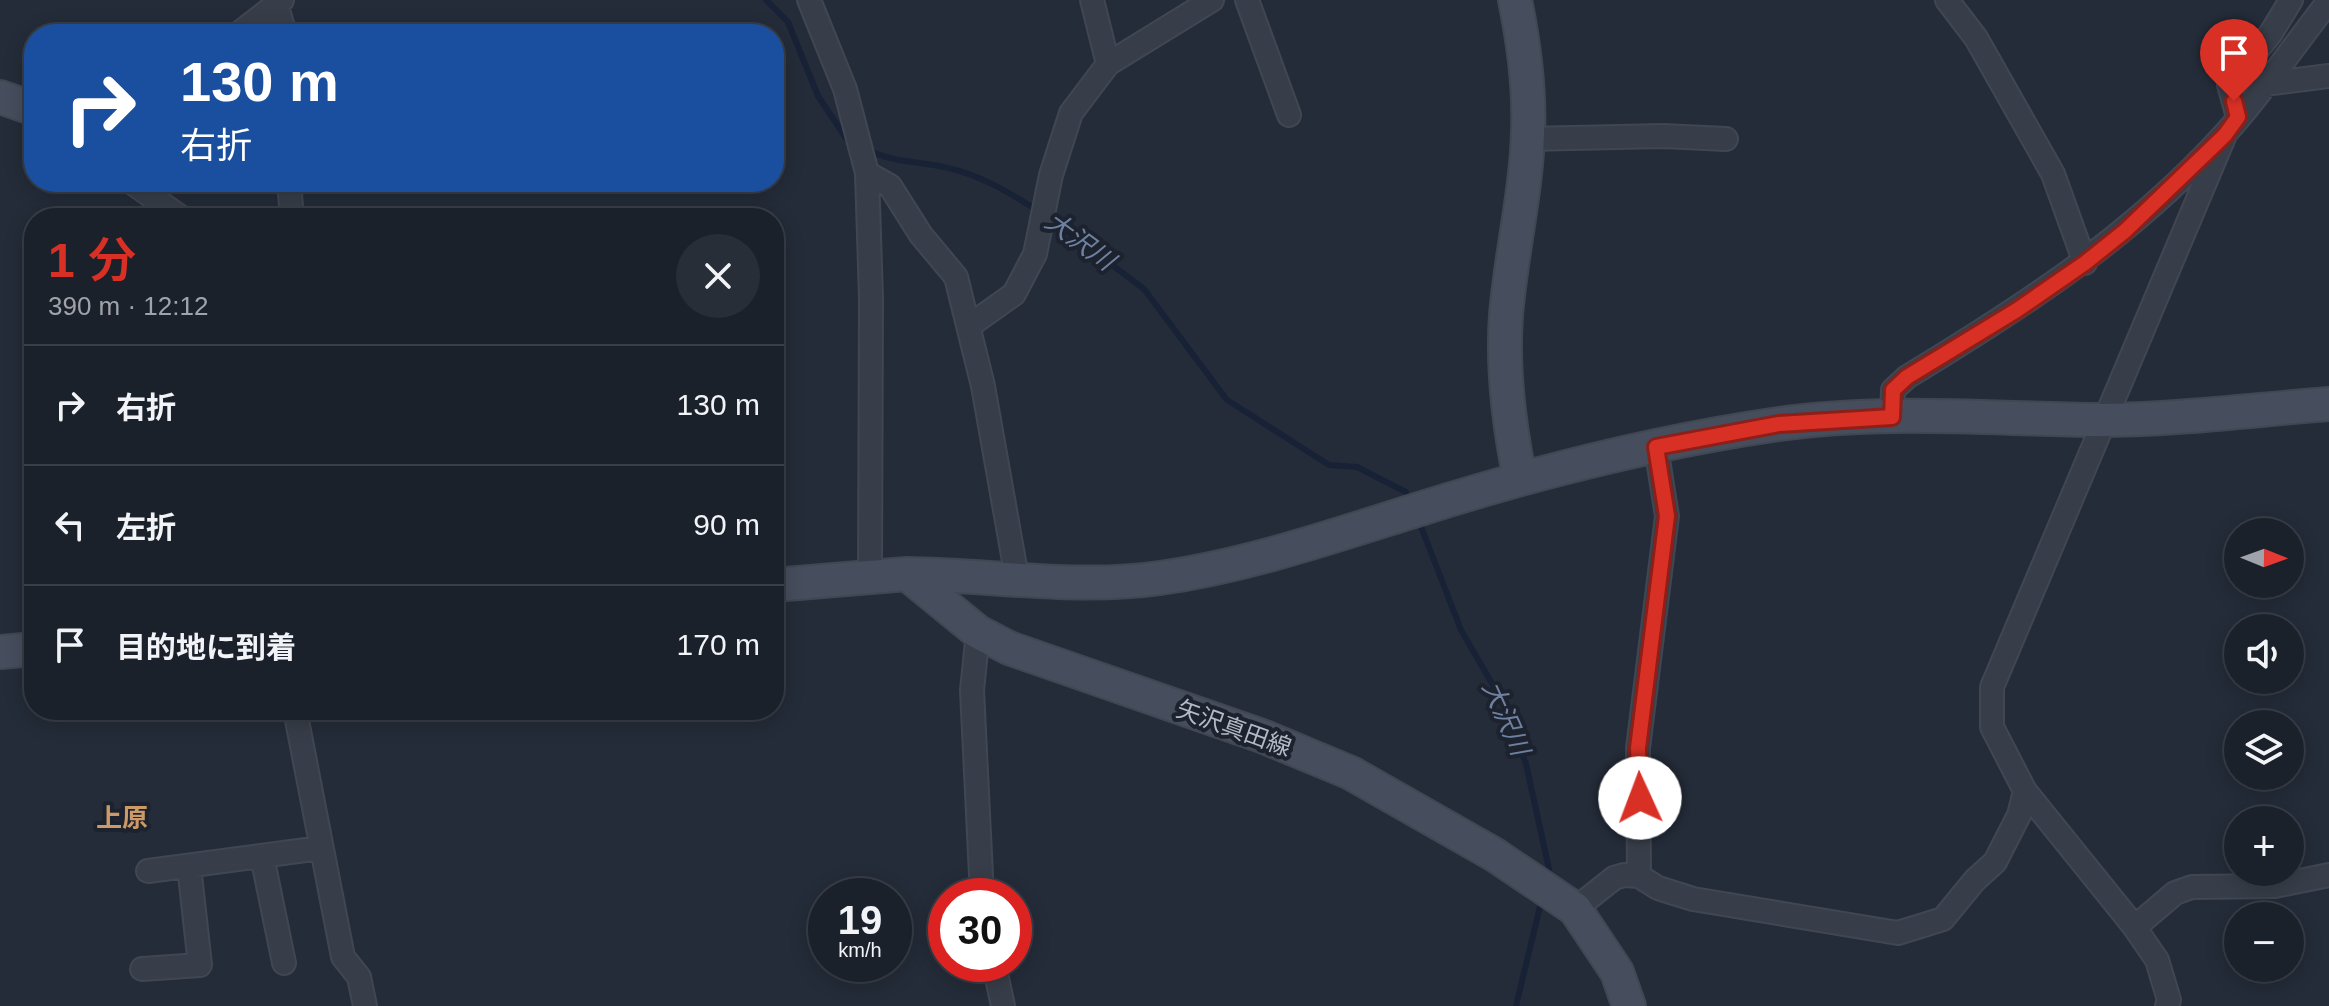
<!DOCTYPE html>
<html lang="ja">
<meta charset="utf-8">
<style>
body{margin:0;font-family:Arial,"Noto Sans JP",sans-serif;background:#282e37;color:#f1f3f6;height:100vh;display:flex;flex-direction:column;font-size:30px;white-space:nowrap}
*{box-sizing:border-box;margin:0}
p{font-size:26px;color:#a0a3a9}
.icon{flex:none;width:44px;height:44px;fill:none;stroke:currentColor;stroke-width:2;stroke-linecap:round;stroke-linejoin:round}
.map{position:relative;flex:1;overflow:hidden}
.drawer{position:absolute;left:24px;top:208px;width:760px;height:512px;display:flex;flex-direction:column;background:#1b212b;border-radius:32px;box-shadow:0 4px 20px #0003,0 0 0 2px #393e47}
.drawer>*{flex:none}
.guide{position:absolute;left:24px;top:24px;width:760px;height:168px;border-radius:32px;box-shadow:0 4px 20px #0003,0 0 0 2px #393e47;background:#1a4fa0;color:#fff;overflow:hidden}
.needle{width:52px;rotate:91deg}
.fabs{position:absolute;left:2224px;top:518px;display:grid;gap:16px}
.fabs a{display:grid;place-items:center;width:80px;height:80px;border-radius:50%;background:#1b212b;box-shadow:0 4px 20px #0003,0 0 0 2px #393e47;font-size:40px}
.speed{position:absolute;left:808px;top:878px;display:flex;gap:16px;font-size:40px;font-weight:700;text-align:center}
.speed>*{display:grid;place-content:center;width:104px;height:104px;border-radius:50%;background:#1b212b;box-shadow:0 4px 20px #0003,0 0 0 2px #393e47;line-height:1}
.speed small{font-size:20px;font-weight:400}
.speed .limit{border:12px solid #d22;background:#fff;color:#111}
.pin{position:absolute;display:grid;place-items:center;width:68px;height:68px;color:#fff;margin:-82px -34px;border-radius:50% 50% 50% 0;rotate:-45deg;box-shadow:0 0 8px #0007}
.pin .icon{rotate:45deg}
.me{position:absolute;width:88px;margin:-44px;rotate:358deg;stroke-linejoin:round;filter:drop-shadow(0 0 6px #0008)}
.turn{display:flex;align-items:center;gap:28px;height:168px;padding:0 24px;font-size:36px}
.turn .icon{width:104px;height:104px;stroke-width:2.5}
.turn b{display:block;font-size:56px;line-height:68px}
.round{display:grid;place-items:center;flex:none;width:84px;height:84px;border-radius:42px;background:#282e37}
.summary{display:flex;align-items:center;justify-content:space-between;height:136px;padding:0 24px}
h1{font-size:48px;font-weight:600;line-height:60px;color:#d93025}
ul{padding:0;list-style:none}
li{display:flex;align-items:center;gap:24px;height:120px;padding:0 24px;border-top:2px solid #393e47}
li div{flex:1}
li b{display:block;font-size:30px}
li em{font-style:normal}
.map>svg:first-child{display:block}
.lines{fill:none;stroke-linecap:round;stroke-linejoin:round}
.stream{stroke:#182236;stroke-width:6}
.street-casing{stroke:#414752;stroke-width:26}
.secondary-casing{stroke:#414752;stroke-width:36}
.street{stroke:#383e49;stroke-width:22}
.secondary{stroke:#464d5c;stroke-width:32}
.route-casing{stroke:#8d1f18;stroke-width:20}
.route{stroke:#d93025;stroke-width:14}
.labels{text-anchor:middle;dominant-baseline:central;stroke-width:8;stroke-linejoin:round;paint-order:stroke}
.street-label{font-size:24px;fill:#b3b9c5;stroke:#1d232e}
.water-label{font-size:26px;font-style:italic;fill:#6f81a1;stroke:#1d232e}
.neighbourhood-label{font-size:26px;font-weight:bold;fill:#cb9a68;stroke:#1d232e}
</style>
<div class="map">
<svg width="2329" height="1006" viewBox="0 0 2329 1006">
<rect width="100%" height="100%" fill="#242c39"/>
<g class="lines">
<path class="stream" d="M766,0L788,22L818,96L846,138L853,142
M866,149C891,162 913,161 939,166C977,173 1005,190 1037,210
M1047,216L1144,289L1227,400L1329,465L1357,467L1406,492
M1420,524L1461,630L1501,699L1526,764L1549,869L1548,876
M1516,1006L1542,898"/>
<g class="street-casing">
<path id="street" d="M275,0L285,34
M809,0L845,89L867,173L871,298L870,575
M1092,0L1108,64
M1247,0L1289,115
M1947,0L1976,38L2053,174L2085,263
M238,34L282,0
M2264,84L2329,76
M2238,117L2229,85L2271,33L2291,0
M1528,139L1663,136L1726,139
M867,173L890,186L921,235L956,277L983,386L1017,578
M131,182L182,218
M289,182L292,218
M969,326L1014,294L1035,254L1051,175L1071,113L1108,64L1212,0
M1892,417L1893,390L1907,377C2024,306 2131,237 2224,135C2262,94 2294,45 2329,1
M978,632L972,690L982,896
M295,710L343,957L359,977L365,1006
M262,856L284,963
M148,871L321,848
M1639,876L1638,748L1667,516L1656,447
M1575,909L1614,878L1624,875L1639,876L1658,888L1693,899L1898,933L1943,919L1975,880L1995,862L2019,815L2025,791
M2135,927L2175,893L2192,887L2275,886L2329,875
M994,964L1003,1006
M142,969L200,965L189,866
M2167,1006L2169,1000L2157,960L2133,925L2025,791L1992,727V687L2225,135"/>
</g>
<g class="secondary-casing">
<path id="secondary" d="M1515,0C1524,44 1530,88 1528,133C1526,195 1511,254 1506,315C1502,371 1509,425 1520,479
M0,97L29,107
M907,574C990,575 1077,590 1160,578C1251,565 1339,534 1426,507C1541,471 1660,441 1779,424C1883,409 1992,419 2097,420C2174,420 2252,410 2329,404
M774,585L907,574L978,632L1009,648L1262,736L1351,773L1495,855L1575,909L1617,972L1629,1006
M0,652L34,649"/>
</g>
<use href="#street" class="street"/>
<use href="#secondary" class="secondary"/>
</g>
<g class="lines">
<g class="route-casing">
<path id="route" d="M1640,798L1638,748L1667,516L1656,447L1779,424L1892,417L1893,390L1907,377L2017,310L2085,263L2125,231L2225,135L2238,117L2234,101"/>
</g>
<use href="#route" class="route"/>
</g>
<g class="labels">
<g class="street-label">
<text transform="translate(1234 728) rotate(20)">矢沢真田線</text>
</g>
<g class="water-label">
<text transform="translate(1080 241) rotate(36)">大沢川</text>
<text transform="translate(1506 718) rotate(66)">大沢川</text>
</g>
<g class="neighbourhood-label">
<text x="122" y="818">上原</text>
</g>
</g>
</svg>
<div class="fabs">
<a><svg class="needle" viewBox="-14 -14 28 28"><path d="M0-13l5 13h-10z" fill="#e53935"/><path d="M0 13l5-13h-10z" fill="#a0a3a9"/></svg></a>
<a><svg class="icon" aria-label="sound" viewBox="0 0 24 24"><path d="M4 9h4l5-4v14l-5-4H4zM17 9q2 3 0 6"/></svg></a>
<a><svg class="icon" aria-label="layers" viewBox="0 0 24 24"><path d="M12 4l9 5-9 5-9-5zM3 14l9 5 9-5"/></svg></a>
<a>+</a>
<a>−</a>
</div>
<div class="speed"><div>19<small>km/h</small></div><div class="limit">30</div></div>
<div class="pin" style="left:2234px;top:101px;background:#d93025"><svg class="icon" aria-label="arrive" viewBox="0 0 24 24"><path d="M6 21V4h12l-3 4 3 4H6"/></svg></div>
<svg class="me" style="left:1640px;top:798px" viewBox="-20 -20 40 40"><circle r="19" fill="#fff"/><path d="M0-13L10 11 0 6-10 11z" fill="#d93025"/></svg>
<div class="guide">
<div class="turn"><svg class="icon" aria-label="right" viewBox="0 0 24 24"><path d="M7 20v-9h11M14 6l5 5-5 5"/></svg><div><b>130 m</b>右折</div></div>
</div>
<section class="drawer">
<div class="summary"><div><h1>1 分</h1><p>390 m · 12:12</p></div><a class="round"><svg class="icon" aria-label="close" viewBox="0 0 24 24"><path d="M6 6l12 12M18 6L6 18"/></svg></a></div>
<ul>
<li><svg class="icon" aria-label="right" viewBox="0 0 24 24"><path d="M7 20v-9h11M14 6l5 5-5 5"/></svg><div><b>右折</b></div><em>130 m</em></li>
<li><svg class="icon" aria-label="left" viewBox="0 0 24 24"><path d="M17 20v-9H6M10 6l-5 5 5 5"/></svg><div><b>左折</b></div><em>90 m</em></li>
<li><svg class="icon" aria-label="arrive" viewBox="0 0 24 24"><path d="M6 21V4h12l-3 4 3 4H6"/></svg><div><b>目的地に到着</b></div><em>170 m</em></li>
</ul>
</section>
</div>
